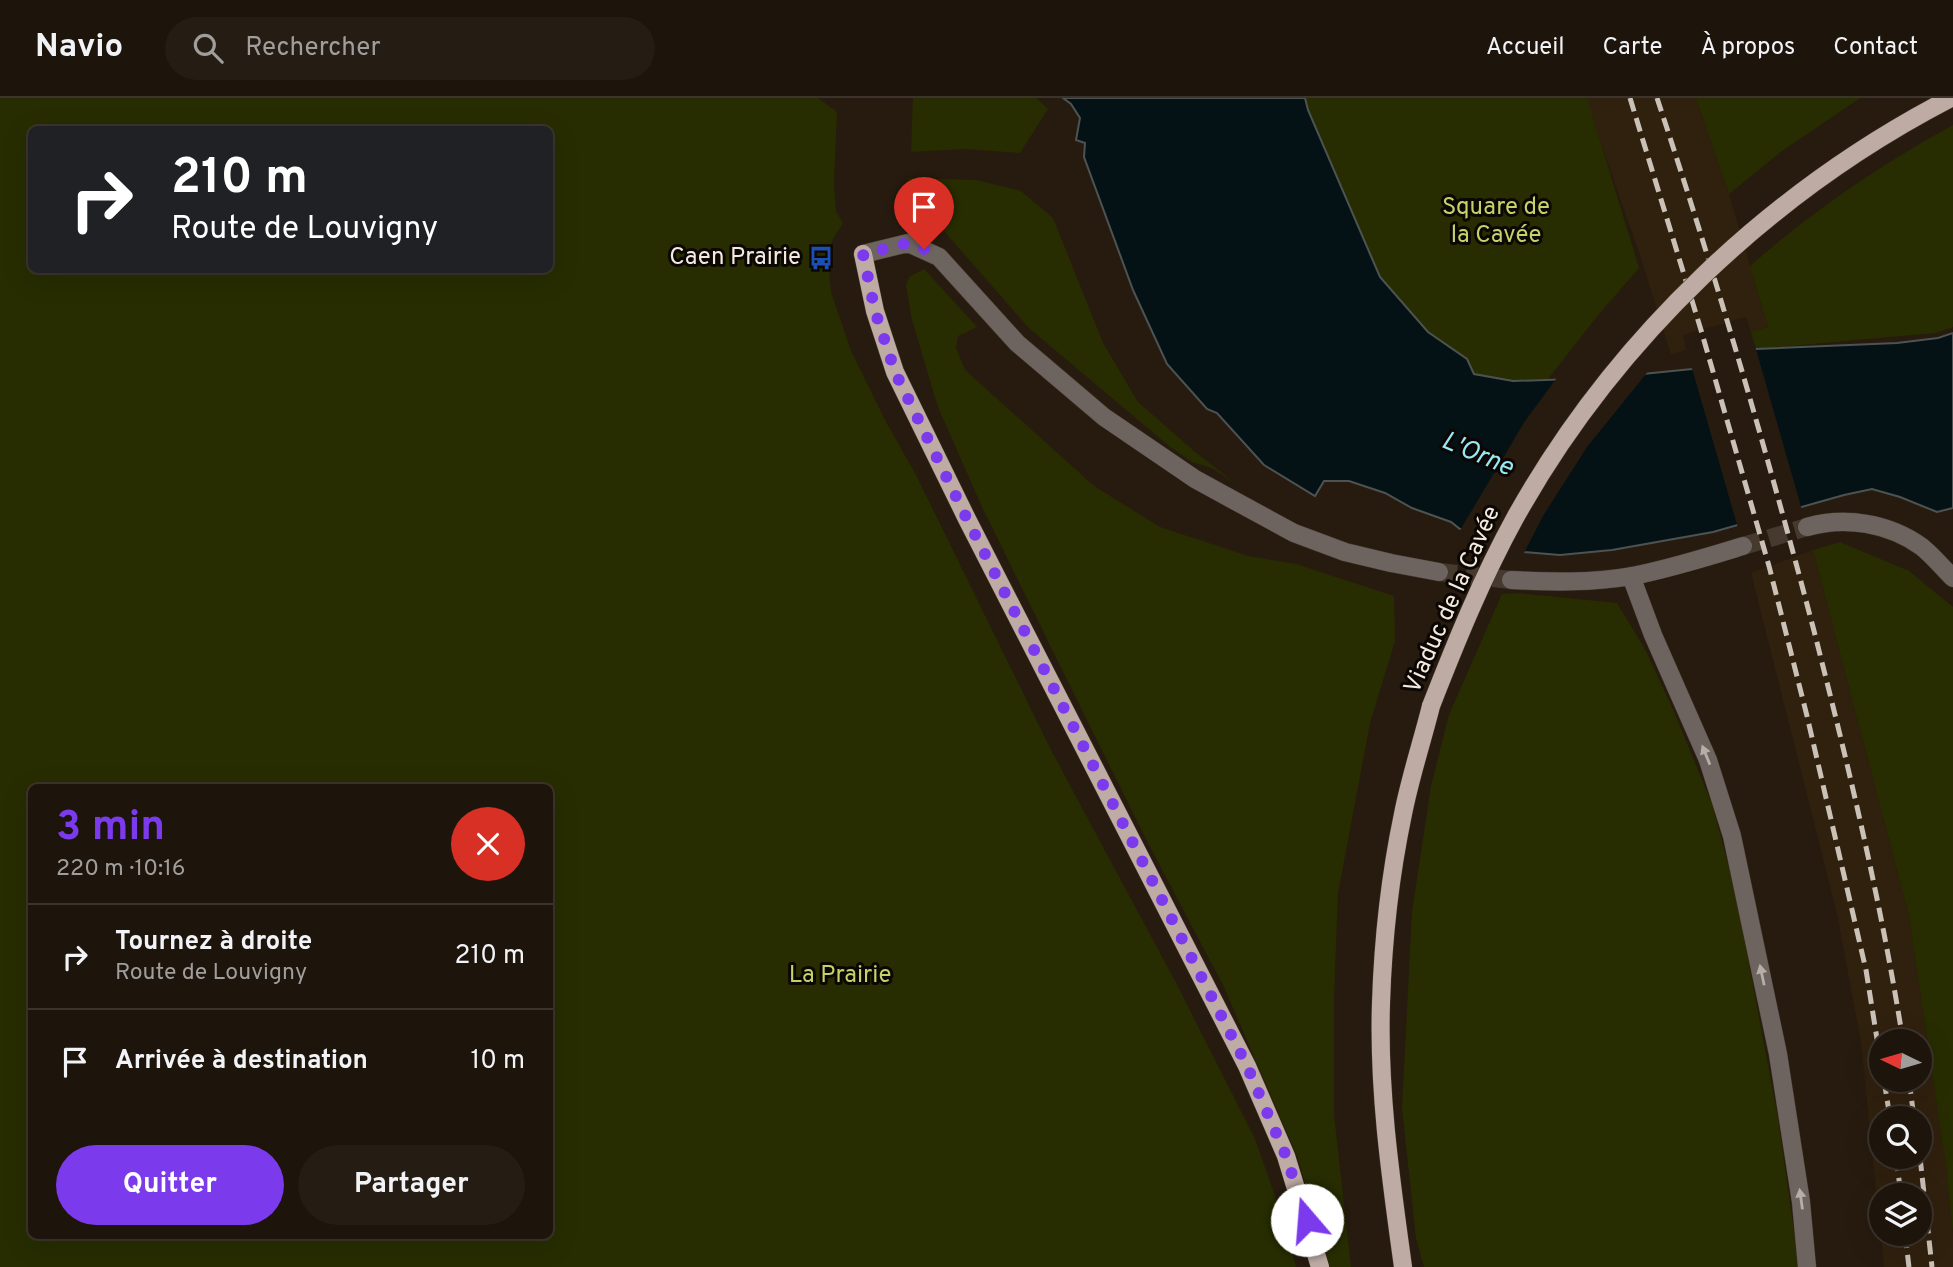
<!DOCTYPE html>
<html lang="fr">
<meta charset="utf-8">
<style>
body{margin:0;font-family:Overpass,sans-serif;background:#251d14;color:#f1f3f6;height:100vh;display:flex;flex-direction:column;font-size:26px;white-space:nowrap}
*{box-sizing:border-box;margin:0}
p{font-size:23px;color:#a09e9d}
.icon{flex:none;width:38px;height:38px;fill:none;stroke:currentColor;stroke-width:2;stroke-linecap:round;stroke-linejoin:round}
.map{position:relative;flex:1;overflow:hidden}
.drawer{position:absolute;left:28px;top:686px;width:525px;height:455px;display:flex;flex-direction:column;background:#1d140b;border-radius:10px;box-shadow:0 7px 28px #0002,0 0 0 2px #3b332c}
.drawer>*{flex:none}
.guide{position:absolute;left:28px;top:28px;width:525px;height:147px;border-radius:10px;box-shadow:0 7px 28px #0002,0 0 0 2px #3b332c;background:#202124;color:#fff;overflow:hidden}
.needle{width:46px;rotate:275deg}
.fabs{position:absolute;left:1869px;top:931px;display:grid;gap:14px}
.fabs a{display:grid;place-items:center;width:63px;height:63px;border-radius:50%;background:#1d140b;box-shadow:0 7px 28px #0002,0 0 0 2px #3b332c;font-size:35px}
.pin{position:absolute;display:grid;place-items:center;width:60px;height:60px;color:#fff;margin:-72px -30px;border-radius:50% 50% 50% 0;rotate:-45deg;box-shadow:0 0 7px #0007}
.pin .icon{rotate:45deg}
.me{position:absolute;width:77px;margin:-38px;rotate:342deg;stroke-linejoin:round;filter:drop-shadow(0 0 5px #0008)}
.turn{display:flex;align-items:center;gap:24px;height:147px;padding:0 28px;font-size:32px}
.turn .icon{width:91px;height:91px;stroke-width:2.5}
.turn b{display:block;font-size:49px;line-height:60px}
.round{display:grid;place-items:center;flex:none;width:74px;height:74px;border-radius:37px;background:#251d14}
.summary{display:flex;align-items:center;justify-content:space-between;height:119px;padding:0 28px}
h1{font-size:42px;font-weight:700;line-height:52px;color:#7c3aed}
.button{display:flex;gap:14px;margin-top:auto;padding:14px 28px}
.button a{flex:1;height:80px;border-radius:42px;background:#7c3aed;color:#fff;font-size:28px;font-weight:700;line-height:80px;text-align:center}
.button a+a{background:#251d14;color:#f1f3f6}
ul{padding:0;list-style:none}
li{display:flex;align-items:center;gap:21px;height:105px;padding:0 28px;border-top:2px solid #3b332c}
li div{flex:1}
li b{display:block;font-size:26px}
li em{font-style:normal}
header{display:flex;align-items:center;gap:42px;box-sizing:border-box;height:98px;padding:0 35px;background:#1d140b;border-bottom:2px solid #3b332c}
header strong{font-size:33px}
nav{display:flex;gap:38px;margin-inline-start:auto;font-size:24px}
.search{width:490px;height:63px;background:#251d14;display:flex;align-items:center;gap:18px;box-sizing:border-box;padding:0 24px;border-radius:38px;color:#a09e9d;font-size:26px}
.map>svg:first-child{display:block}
.built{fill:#30200e;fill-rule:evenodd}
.green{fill:#272d00;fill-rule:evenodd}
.water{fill:#051215;stroke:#4c5352;stroke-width:2}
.pier{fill:#271b0f}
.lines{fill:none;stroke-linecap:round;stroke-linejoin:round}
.minor-tunnel{stroke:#463a2f;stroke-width:18;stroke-dasharray:18 9;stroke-linecap:butt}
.minor-casing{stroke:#44382d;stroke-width:19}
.major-casing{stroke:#44382d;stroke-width:19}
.minor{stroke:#6d6460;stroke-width:18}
.major{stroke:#beaca4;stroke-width:18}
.rail{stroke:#cac1b7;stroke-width:5;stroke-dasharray:14 7;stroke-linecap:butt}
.major-bridge-casing{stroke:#44382d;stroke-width:19;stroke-linecap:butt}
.major-bridge{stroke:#beaca4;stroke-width:18}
.oneway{fill:#b7aea8}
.route{stroke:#7c3aed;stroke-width:12;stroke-dasharray:0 21.6}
.labels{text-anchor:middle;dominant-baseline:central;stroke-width:6;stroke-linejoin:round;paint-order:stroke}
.park-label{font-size:24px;fill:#c1d36a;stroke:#0c0703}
.poi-label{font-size:24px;fill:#f3ebe2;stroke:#0c0703;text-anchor:end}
.street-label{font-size:24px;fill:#f3ebe2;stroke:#0c0703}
.water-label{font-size:26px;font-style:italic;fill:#99e8f6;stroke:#0c0703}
</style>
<header>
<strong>Navio</strong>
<div class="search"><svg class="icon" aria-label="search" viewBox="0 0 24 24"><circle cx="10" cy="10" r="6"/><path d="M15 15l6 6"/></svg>Rechercher</div>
<nav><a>Accueil</a><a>Carte</a><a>À propos</a><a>Contact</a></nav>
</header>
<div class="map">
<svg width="1953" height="1169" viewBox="0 0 1953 1169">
<rect width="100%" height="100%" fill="#271b0f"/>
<path class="built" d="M1585,0H1696L1729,96L1768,229L1751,234L1746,219L1683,237L1686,252L1671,257L1641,160Z
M1813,452L1909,818L1946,1069L1953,1136V1169H1884L1861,945L1838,820L1751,475ZM1881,943H1920V982H1881ZM1881,1020H1920V1059H1881ZM1881,1097H1920V1136H1881Z"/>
<path class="green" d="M0,0H818L837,14L834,83L836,114L843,125L833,141L828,159L831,194L851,253L887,326L916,377L1051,652L1175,883L1255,1041L1284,1124L1296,1169H0ZM32,32H550V172H32ZM32,690H550V1138H32Z
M913,0H1036L1048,11L1020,55L964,51L911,54Z
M1305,0H1587L1639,170L1599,216L1548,281L1513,283L1474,276L1467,261L1428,234L1380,179L1308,12Z
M1696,0H1860L1782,53L1729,96Z
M1953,27V229L1935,235L1756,251L1751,234L1768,229L1750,168C1813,113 1880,67 1953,27Z
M908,80L976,82L1021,93L1053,120L1103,245L1138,304L1195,354L1239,388L1212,370L1192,364L1169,348L1029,230L913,98Z
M924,171L977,229L958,238L956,250L965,272L1094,388L1160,429L1248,458L1296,466L1394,498L1395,543L1370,625L1338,795L1334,897V1017L1351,1169H1330L1297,1058L1223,887L1149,747L1082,612L982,409L938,309L912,222L906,187L909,179Z
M1840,444L1909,473L1953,509V1136L1946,1069L1909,818L1813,452Z
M1517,495L1617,505L1646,553L1675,616L1712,706L1735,792L1778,1020L1799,1169H1424L1416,1140L1402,1010L1412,814L1431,688L1449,617L1502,496Z"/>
<path class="water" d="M1063,0H1305L1308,12L1380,179L1428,234L1467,261L1474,276L1513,283L1603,280L1692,271L1756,251L1897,245L1938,240L1953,235V410L1937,414L1900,399L1872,391L1844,397L1713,434L1612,452L1560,457L1524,454L1460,431L1451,424L1412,410L1385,395L1349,383H1324L1315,398L1264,367L1217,315L1207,311L1167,266L1133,192L1084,59L1085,45L1076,42L1080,20L1071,6Z"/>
<path class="pier" d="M1755,248L1802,412L1738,430L1691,267Z
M1650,271L1587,349L1543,418L1523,457L1473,445L1459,434L1525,323L1559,277L1603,276Z"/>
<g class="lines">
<path class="minor-tunnel" d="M1743,448L1807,429
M1439,474L1511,482"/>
<g class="minor-casing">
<path id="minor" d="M863,156L908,145L939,159L1017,245L1104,319L1195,381L1237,404L1294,435L1345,454L1391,465L1439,474
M1807,429C1845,418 1889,425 1922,449C1933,458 1943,470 1953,480
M1631,478L1653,537L1708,662L1732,738L1778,956L1801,1104L1807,1169
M1511,482C1551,484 1592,485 1632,478C1669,471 1707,459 1743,448"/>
</g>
<g class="major-casing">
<path id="major" d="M863,156L875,213L895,274L967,421L1247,968L1286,1058L1320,1169
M1403,1169C1391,1082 1378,993 1381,905C1383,842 1390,778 1403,716C1410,680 1422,644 1431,608"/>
</g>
<use href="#minor" class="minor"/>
<use href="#major" class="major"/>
<path class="rail" d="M1630,0L1701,232L1769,468L1807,618L1866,872L1881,966
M1657,0C1715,175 1766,351 1813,529C1848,666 1881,803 1903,943
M1884,982L1890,1020
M1909,982L1914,1020
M1896,1059L1901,1097
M1920,1059L1932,1169
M1905,1136L1909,1169"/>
<g class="major-bridge-casing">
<path id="major-bridge" d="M1431,608C1456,544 1482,480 1515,420C1614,242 1771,93 1951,0"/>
</g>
<use href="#major-bridge" class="major-bridge"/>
</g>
<defs><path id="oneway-solid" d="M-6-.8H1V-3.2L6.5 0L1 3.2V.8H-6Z" transform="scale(1.75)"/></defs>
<g class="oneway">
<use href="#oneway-solid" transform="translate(1706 657) rotate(-112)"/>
<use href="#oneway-solid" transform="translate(1762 877) rotate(-102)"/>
<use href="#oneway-solid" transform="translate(1801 1101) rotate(-98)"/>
</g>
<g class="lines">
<path class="route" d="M924,151L908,145L863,156L875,213L895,274L967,421L1247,968L1286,1058L1307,1122"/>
</g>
<defs>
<g id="bus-bare" transform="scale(1.89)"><path d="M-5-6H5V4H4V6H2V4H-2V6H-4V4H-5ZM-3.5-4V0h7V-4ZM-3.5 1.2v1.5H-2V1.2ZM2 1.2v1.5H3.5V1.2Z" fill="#1a4fb4" stroke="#0c0703" stroke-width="2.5" paint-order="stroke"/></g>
</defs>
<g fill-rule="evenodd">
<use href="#bus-bare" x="821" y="160"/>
</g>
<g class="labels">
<g class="park-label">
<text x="1496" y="110">Square de<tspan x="1496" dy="28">la Cavée</tspan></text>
<text x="840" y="878">La Prairie</text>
</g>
<g class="poi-label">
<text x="801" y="160">Caen Prairie</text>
</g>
<g class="street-label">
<text transform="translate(1453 502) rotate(-66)">Viaduc de la Cavée</text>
</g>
<g class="water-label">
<text transform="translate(1477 357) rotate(23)">L'Orne</text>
</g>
</g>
</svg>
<div class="fabs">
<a><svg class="needle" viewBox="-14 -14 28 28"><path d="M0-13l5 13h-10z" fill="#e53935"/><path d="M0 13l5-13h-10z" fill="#a09e9d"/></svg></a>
<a><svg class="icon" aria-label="search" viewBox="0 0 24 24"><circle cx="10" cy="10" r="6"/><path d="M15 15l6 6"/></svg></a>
<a><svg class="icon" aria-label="layers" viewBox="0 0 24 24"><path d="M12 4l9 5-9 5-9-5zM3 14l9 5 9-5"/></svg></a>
</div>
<div class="pin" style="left:924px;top:151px;background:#d93025"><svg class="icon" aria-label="arrive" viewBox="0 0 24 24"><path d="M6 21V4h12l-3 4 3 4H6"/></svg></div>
<svg class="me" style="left:1307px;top:1122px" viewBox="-20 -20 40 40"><circle r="19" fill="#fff"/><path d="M0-13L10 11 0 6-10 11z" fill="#7c3aed"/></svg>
<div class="guide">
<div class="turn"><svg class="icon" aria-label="right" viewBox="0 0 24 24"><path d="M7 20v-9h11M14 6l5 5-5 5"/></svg><div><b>210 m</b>Route de Louvigny</div></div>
</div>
<section class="drawer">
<div class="summary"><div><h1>3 min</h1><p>220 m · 10:16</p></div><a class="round" style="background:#d93025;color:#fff"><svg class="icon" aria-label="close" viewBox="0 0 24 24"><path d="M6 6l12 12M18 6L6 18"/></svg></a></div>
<ul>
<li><svg class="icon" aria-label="right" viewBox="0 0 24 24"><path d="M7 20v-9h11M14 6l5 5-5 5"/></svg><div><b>Tournez à droite</b><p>Route de Louvigny</p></div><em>210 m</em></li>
<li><svg class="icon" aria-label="arrive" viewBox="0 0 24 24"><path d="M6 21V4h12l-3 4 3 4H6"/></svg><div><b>Arrivée à destination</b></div><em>10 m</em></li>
</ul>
<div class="button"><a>Quitter</a><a>Partager</a></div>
</section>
</div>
